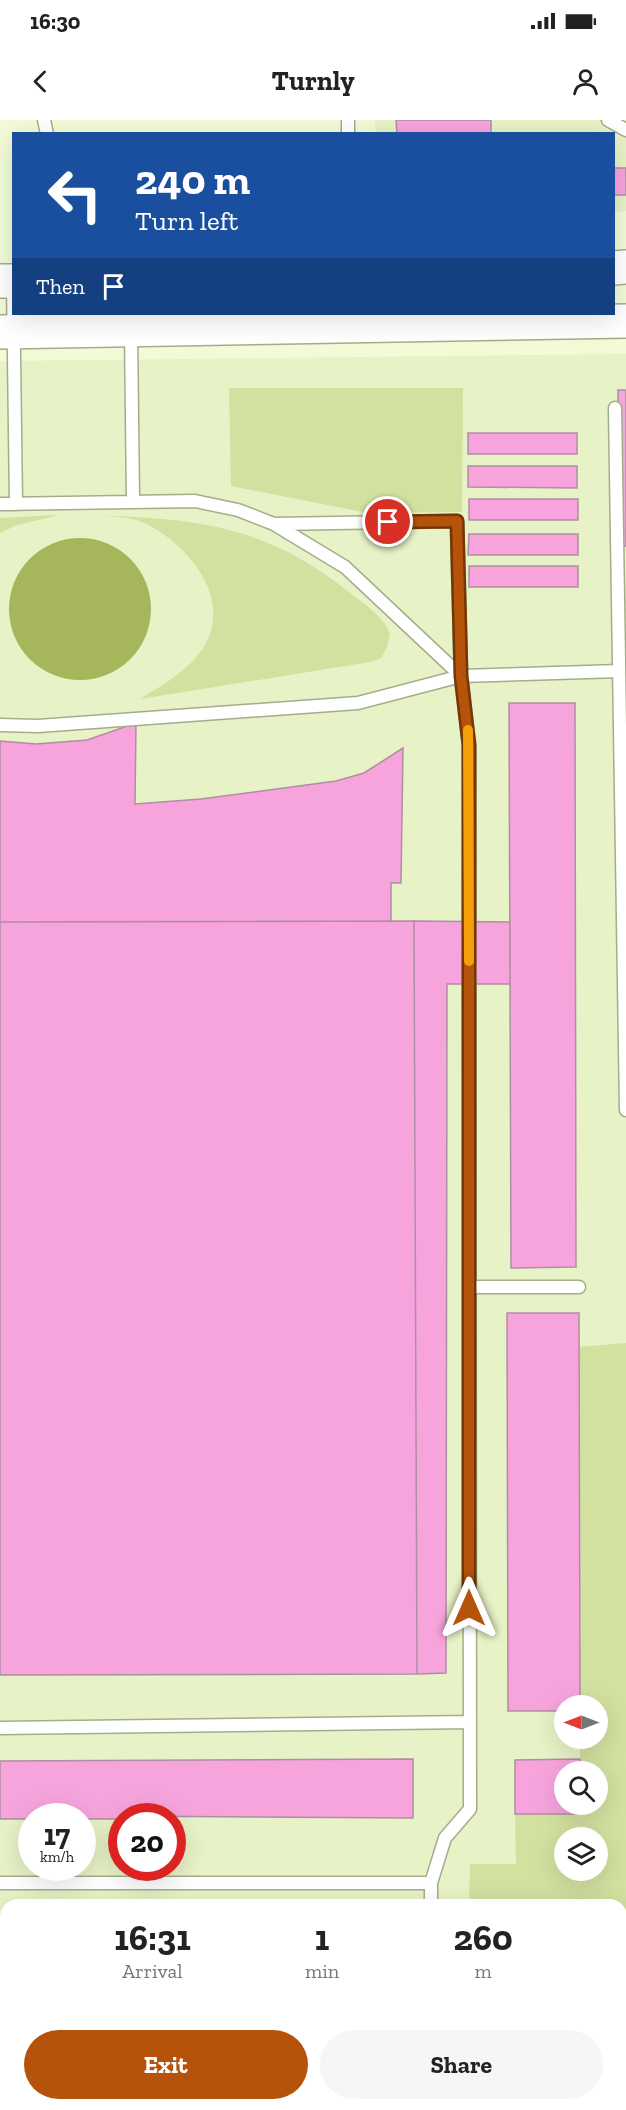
<!DOCTYPE html>
<style>
body{margin:0;font-family:"Zilla Slab",serif;background:#f6f6f6;color:#222;height:100vh;display:flex;flex-direction:column;font-size:22px;white-space:nowrap}
*{box-sizing:border-box;margin:0}
p{font-size:20px;color:#767676}
.icon{flex:none;width:33px;height:33px;fill:none;stroke:currentColor;stroke-width:2;stroke-linecap:round;stroke-linejoin:round}
.map{position:relative;flex:1;overflow:hidden}
.side{position:absolute;left:0px;top:1779px;width:627px;height:212px;display:flex;flex-direction:column;background:#fff;border-radius:18px 18px 0 0;box-shadow:0 6px 24px #0002}
.side>*{flex:none}
.guide{position:absolute;left:12px;top:12px;width:603px;height:183px;border-radius:0px;box-shadow:0 6px 24px #0002;background:#1a4fa0;color:#fff;overflow:hidden}
.needle{width:39px;rotate:270deg}
.controls{position:absolute;left:554px;top:1575px;display:grid;gap:12px}
.controls a{display:grid;place-items:center;width:54px;height:54px;border-radius:50%;background:#fff;box-shadow:0 6px 24px #0002;font-size:30px}
.speed{position:absolute;left:18px;top:1683px;display:flex;gap:12px;font-size:30px;font-weight:700;text-align:center}
.speed>*{display:grid;place-content:center;width:78px;height:78px;border-radius:50%;background:#fff;box-shadow:0 6px 24px #0002;line-height:1}
.speed small{font-size:15px;font-weight:400}
.speed .limit{border:9px solid #d22;background:#fff;color:#111}
.pin{position:absolute;display:grid;place-items:center;width:51px;height:51px;color:#fff;margin:-26px;border:3px solid #fff;border-radius:50%;box-shadow:0 2px 6px #0007}
.me{position:absolute;width:66px;margin:-33px;rotate:0deg;stroke-linejoin:round;filter:drop-shadow(0 0 4px #0008)}
.turn{display:flex;align-items:center;gap:21px;height:126px;padding:0 24px;font-size:27px}
.turn .icon{width:78px;height:78px;stroke-width:2.5}
.turn b{display:block;font-size:42px;line-height:51px}
.then{display:flex;align-items:center;height:57px;padding:0 24px;background:#0003;gap:12px;font-size:22px}
.eta{display:flex;justify-content:space-evenly;align-items:center;height:102px;text-align:center}
.eta b{font-size:36px;font-weight:700;line-height:42px}
.button{display:flex;gap:12px;margin-top:auto;padding:12px 24px}
.button a{flex:1;height:69px;border-radius:36px;background:#b45309;color:#fff;font-size:24px;font-weight:700;line-height:69px;text-align:center}
.button a+a{background:#f6f6f6;color:#222}
.status{display:flex;justify-content:space-between;align-items:center;height:42px;padding:0 30px;background:#fff;direction:ltr}
.status svg{height:16px;fill:currentColor}
header{display:flex;justify-content:space-between;align-items:center;height:78px;padding:0 24px;background:#fff;font-size:27px;font-weight:700}
.map>svg:first-child{display:block}
.built{fill:#e7f2c6;fill-rule:evenodd}
.green{fill:#d2e0a0;fill-rule:evenodd}
.water{fill:#a5b75a}
.building{fill:#f7a4dd;stroke:#ae8ea3;stroke-width:1.5}
.lines{fill:none;stroke-linecap:round;stroke-linejoin:round}
.lane-casing{stroke:#a4ad8a;stroke-width:15}
.secondary-casing{stroke:#a4ad8a;stroke-width:36}
.lane{stroke:#fff;stroke-width:12}
.secondary{stroke:#fff;stroke-width:33}
.route-casing{stroke:#753606;stroke-width:15}
.route{stroke:#b45309;stroke-width:10}
.slow{stroke:#f59e0b;stroke-width:10}
</style>
<div class="status"><b>16:30</b><svg viewBox="0 0 49 12"><path d="M0 12V9h3v3zM5 12V6h3v6zM10 12V3h3v9zM15 12V0h3v12zM26 1h20v11H26zM47 4h2v5h-2z"/></svg></div>
<header><svg class="icon" aria-label="back" viewBox="0 0 24 24"><path d="M15 5l-7 7 7 7"/></svg>Turnly<svg class="icon" aria-label="person" viewBox="0 0 24 24"><circle cx="12" cy="8" r="4"/><path d="M4 21q1-7 8-7t8 7"/></svg></header>
<div class="map">
<svg width="626" height="1990" viewBox="0 0 626 1990">
<rect width="100%" height="100%" fill="#f2fbd6"/>
<path class="built" d="M375,0H626V91L614,92V14L376,13Z
M626,234V1990H0V241ZM564,1586H597V1618H564ZM564,1652H597V1684H564ZM32,1696H82V1748H32ZM122,1696H172V1748H122ZM564,1718H597V1750H564ZM6,1785H621V1984H6Z"/>
<path class="green" d="M229,268H463L462,392L368,393L231,366Z
M59,395L17,405L0,413V398Z
M92,395C197,399 263,404 349,472C364,484 383,495 390,514L387,527L381,538L370,542L140,579C158,568 177,557 192,542C241,491 197,431 147,404C130,396 110,396 92,395Z
M626,1223V1905H621V1785H469L470,1744H516L515,1694H580V1685L597,1684V1652L580,1651V1619L597,1618V1586L580,1585L579,1227ZM564,1718H597V1750H564Z"/>
<path class="water" d="M9 489a71 71 0 1 1 142 0a71 71 0 1 1-142 0Z"/>
<path class="building" d="M396,0H491V14H397Z
M614,48H626V75H614Z
M618,270H626V426H618Z
M468,313H577V334H468Z
M468,346H577V368L468,367Z
M469,379H578V400H469Z
M469,414H578V435H468Z
M469,446H578V467H469Z
M509,583H575L576,1147L511,1148Z
M136,603L135,684L201,679L336,661L364,653L403,628L401,763H391V801L0,802V621L36,624L87,620Z
M414,801L417,1554L0,1555V802Z
M414,801L510,802V864H447L446,1553L417,1554Z
M507,1193H579L580,1586H564V1591H508Z
M413,1639V1698L122,1696V1699H82V1696H32V1699H0V1641Z
M580,1639V1652H564V1684H580V1694H515V1640Z
M0,1806H6V1984H343V1990H0Z"/>
<g class="lines">
<g class="lane-casing">
<path id="lane" d="M44,0L47,14
M348,0V14
M608,0L626,10
M13,163L16,384
M131,212L133,382
M615,288L626,990
M0,384L195,381L238,390L274,404L345,447L461,556L619,551
M274,404L457,401L461,556
M0,605L38,606L358,583L461,556L469,625L470,1689L445,1718L431,1763V1785
M469,1167H579
M0,1608L469,1602
M0,1763H431
M433,1984V1990"/>
</g>
<g class="secondary-casing">
<path id="secondary" d="M614,148L626,147
M0,161H14
M0,212L626,201"/>
</g>
<use href="#lane" class="lane"/>
<use href="#secondary" class="secondary"/>
</g>
<g class="lines">
<g class="route-casing">
<path id="route" d="M388,402L457,401L461,556L469,625V1488"/>
</g>
<use href="#route" class="route"/>
<path class="slow" d="M468,610L469,841"/>
</g>
</svg>
<div class="controls">
<a><svg class="needle" viewBox="-14 -14 28 28"><path d="M0-13l5 13h-10z" fill="#e53935"/><path d="M0 13l5-13h-10z" fill="#767676"/></svg></a>
<a><svg class="icon" aria-label="search" viewBox="0 0 24 24"><circle cx="10" cy="10" r="6"/><path d="M15 15l6 6"/></svg></a>
<a><svg class="icon" aria-label="layers" viewBox="0 0 24 24"><path d="M12 4l9 5-9 5-9-5zM3 14l9 5 9-5"/></svg></a>
</div>
<div class="speed"><div>17<small>km/h</small></div><div class="limit">20</div></div>
<div class="pin" style="left:388px;top:402px;background:#d93025"><svg class="icon" aria-label="arrive" viewBox="0 0 24 24"><path d="M6 21V4h12l-3 4 3 4H6"/></svg></div>
<svg class="me" style="left:469px;top:1488px" viewBox="-20 -20 40 40"><path d="M0-17L14 15 0 8-14 15z" fill="#b45309" stroke="#fff" stroke-width="4"/></svg>
<div class="guide">
<div class="turn"><svg class="icon" aria-label="left" viewBox="0 0 24 24"><path d="M17 20v-9H6M10 6l-5 5 5 5"/></svg><div><b>240 m</b>Turn left</div></div>
<div class="then">Then<svg class="icon" aria-label="arrive" viewBox="0 0 24 24"><path d="M6 21V4h12l-3 4 3 4H6"/></svg></div>
</div>
<section class="side">
<div class="eta">
<div><b>16:31</b><p>Arrival</p></div>
<div><b>1</b><p>min</p></div>
<div><b>260</b><p>m</p></div>
</div>
<div class="button"><a>Exit</a><a>Share</a></div>
</section>
</div>
